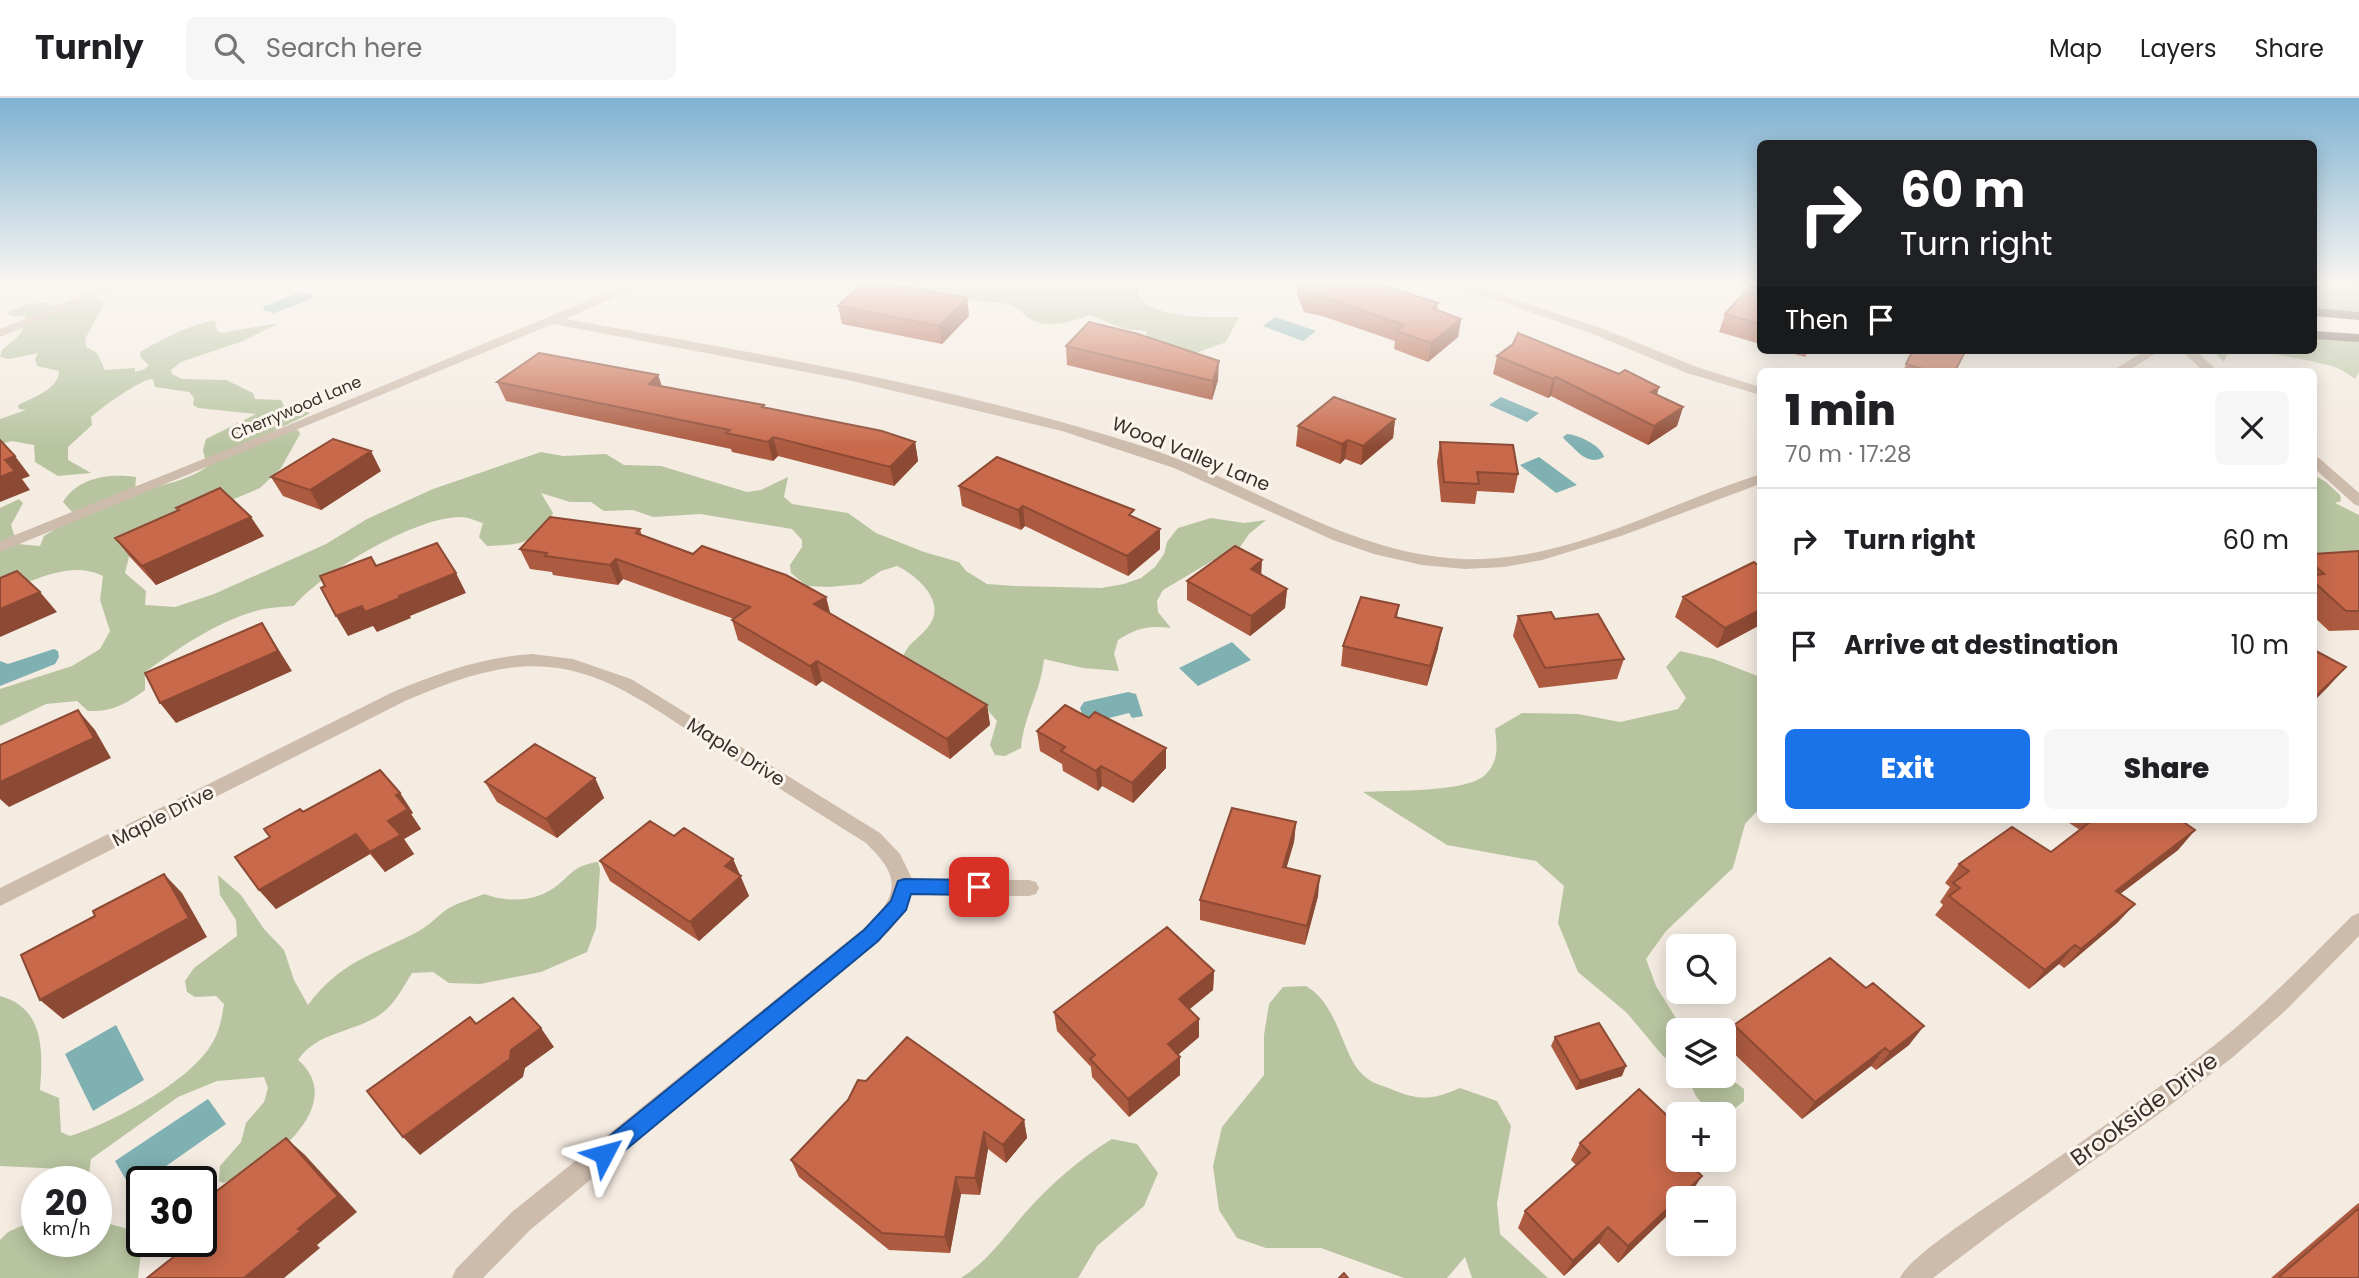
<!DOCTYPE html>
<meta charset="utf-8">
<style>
body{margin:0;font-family:Poppins,sans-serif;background:#f6f6f6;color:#202124;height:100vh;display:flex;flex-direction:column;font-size:26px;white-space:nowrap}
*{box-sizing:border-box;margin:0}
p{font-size:23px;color:#757577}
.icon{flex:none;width:38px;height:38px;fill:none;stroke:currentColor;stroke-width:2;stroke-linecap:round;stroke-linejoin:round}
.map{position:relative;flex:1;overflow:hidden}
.sheet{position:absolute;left:1757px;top:270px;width:560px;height:455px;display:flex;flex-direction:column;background:#fff;border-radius:10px;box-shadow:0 4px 18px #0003}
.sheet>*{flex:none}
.banner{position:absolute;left:1757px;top:42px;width:560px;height:214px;border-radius:10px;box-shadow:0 4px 18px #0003;background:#202124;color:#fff;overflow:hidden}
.tools{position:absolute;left:1666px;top:836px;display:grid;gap:14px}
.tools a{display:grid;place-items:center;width:70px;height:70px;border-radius:10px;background:#fff;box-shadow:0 4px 18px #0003;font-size:35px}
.speed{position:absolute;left:21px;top:1068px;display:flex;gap:14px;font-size:35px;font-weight:700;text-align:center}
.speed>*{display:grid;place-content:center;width:91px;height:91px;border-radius:50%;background:#fff;box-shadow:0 4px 18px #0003;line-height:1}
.speed small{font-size:18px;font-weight:400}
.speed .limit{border:4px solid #111;border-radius:10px;background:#fff;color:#111}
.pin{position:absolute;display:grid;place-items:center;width:60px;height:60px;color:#fff;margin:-30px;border-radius:14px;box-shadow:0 4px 10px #0006}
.me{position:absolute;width:77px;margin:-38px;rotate:51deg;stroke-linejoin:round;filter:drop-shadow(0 0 5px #0008)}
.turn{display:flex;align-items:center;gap:24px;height:147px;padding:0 28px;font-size:32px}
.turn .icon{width:91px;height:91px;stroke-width:2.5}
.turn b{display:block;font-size:49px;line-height:60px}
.then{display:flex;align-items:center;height:66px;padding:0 28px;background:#0003;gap:14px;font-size:26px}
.round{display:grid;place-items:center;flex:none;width:74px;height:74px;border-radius:10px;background:#f6f6f6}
.head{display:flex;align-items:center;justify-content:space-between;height:119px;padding:0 28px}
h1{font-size:42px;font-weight:800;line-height:52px}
.button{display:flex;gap:14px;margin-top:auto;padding:14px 28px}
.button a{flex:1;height:80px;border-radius:10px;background:#1a73e8;color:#fff;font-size:28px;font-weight:800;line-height:80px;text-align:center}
.button a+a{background:#f6f6f6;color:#202124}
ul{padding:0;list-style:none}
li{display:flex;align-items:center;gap:21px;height:105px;padding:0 28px;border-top:2px solid #e0e0e0}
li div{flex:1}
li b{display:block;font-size:26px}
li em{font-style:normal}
header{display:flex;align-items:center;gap:42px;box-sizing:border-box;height:98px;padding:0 35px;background:#fff;border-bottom:2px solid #e0e0e0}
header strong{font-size:33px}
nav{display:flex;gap:38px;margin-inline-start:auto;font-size:24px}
.search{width:490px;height:63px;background:#f6f6f6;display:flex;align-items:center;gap:18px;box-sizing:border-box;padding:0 24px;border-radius:10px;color:#757577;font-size:26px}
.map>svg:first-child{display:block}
.green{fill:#b8c4a0}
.water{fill:#7fb0b2}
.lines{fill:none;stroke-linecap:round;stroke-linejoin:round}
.minor{fill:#cdbbac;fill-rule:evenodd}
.primary{fill:#7d675c;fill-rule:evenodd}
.wall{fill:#ac5a40}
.shaded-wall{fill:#8c4a34}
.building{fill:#c8694b;stroke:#8c4a34;stroke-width:2}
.route{fill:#1a73e8;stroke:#114b97;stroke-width:2}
.labels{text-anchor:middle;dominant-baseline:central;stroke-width:6;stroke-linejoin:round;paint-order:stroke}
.far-street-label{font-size:16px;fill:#3b302b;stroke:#fbf5ee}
.street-label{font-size:19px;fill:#3b302b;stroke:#fbf5ee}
.near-street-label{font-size:23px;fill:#3b302b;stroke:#fbf5ee}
</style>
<header>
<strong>Turnly</strong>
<div class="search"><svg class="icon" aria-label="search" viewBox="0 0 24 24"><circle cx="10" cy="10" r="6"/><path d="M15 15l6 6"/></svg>Search here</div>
<nav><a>Map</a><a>Layers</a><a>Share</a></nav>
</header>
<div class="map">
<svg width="2359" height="1180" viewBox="0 0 2359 1180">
<rect width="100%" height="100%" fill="#f4ebe1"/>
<path class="green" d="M811,184H1141L1137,196C1150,222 1213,219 1239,219L1226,244L1188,258L1150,246L1146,233L1124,231L1090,217C1071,224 1050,231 1032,222C1020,216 1021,209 1005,206C985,202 966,203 946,201C896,195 857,179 806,190Z
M2314,184H2359V218L2314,214Z
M95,201L103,204V208L85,241L86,249L97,255L105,272L135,270V274L145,271L149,267L141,260L140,254C165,240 187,228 215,222L217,232L220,235L279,225L243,243L181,264L171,272L172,276L182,281L226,282L253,295L255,301L281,302L284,308L308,310L309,316L274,333L298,332L300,336L281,370L260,390L128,446L129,459L125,475L146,493L145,507L175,509L214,496L326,446L367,421L433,391L541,354L563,358L606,356L624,367L661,368L747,394L761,392L788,379L784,399L792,406L848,415L876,435L924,454L959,464L966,473L987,486L1015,488L1101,490L1124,486L1141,480L1155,469L1164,456L1167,444L1178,430L1211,420L1244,425L1266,422L1249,436L1238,452L1212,463L1163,492L1157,503L1158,514L1171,530C1149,527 1136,530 1118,542L1114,556L1119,573L1083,570L1044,561C1041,594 1024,616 1021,650L1005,658L995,657L990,647L997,623C973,591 937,580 902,564C905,546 917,543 928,529C948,505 918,478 897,468L881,473L861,486L829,489L807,488L791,475L790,467L802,449V442L792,431L700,416L653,419L633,412L604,413L591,404H570L541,395L553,415C540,446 518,447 487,448L479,439L483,425C476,423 468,419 461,419C417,418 322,474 294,508C282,509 268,509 256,513C216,524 179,550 145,574V592C126,606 112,614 88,613L77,603L46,606L0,628V591L72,568L100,551L110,533L100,502L103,478C68,461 34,485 0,493V410L19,401L23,405L11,427L17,446L40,448L44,438L81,415L72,414L63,404C78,379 110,375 136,379L135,393C163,388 199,380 219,359L205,361L203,352L206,341L256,316L198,310L193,307L194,300L189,294L155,289L153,281C142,280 101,310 91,319L92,327L68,349V362L91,375L58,378L35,364L34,347L12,343L0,346V321L26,312L19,311L18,307C32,300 59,291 59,273L37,268L35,261L38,255L9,261L0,259L2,252C14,242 26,235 25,218H12L6,214L29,206L48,204L52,208Z
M2314,237L2359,240V274L2355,281C2348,276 2340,270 2331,268C2310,262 2245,248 2227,257L2224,264L2212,252H2314Z
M2314,377L2326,384L2340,397L2341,403L2335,405L2359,417V464L2314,458Z
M1680,553L1714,561L1760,579V710L1745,726L1733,770L1666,833L1646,861L1656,888L1684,933H1678V969L1663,958L1627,915L1578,874L1558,825L1564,788L1536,763L1447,747L1363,694C1390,692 1469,695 1486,676C1499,663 1497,648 1495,631L1522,615L1578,616L1620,624L1678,611L1686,600L1666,569Z
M598,764L600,771L596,830L587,854L541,874L480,886L449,885L433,874L412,875C402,891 394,908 378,918C351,935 317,934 298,962C351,1007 265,1073 223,1085L219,1083L220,1068L241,1044L246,1025L264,1004L268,990L264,979L217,983L178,999L91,1061L88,1083H71L64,1071L0,1068V898C45,910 43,954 40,992L59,1000L61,1034L70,1038C110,1026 189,984 211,947C219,935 222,920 224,906L216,898L195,899L187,894L185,883L194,870L237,838L236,822L220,797L218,777L241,797L264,831L284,852L294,882L308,907C342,862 372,858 419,833C430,827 438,817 449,810C459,804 473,801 484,796C509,805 538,804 559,786C574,773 577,767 598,764Z
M1306,888C1342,909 1341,963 1368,981C1374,986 1385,988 1393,992C1421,1003 1432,1002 1460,990L1497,1003L1511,1028L1497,1105L1500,1136L1548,1180H1472L1465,1159L1447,1180H1404L1321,1150H1266L1237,1140L1219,1112L1213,1068L1222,1029L1264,977V937L1269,906L1283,889Z
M1724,976L1744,991V1003L1728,1016C1704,1011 1694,1003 1689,978H1724Z
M1112,1041L1137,1046L1158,1075L1144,1108L1097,1148L1078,1180H961C988,1163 1004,1139 1025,1115C1050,1087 1080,1060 1112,1041Z
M96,1108L110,1126L135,1133L142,1147L138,1180H0V1142L8,1134L37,1121V1143H96Z"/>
<path class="water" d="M301,194L311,196V201L274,215L263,212L264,208Z
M1275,219L1316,233L1303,243L1263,228Z
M1501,299L1539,315L1527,324L1489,307Z
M1567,336C1579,337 1602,348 1604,359C1587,369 1576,351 1564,341L1563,339Z
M1539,359L1577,387L1556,395L1520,367Z
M1232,544L1251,562L1198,588L1179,570Z
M54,551L58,553L59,559L55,566L0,588V563L8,566Z
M1128,594L1136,596L1143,618L1132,620L1129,615L1093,624L1084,621L1080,610L1084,604Z
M116,927L144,982L93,1013L65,956Z
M208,1001L226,1026L132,1092L115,1063Z"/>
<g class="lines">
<path class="minor" d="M115,184H132L0,239V231Z
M632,184H648L566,221C759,256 955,288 1142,348C1250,383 1347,456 1463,461C1565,465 1661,408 1755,378L1760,377V386L1621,438L1542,462L1504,469L1465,471L1422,467L1374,456L1333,442L1174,370L1062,333L848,282L553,226L0,454V443L296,324Z
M1445,184H1463L1601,230L1697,269L1760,289V297L1687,275L1593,236Z
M2146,252H2161L2128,273H2112Z
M2181,252H2195L2218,273H2203Z
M2314,359L2319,360L2359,395V408L2354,406L2314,370Z
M532,556L573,561L631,581L880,735L900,756L912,781L1029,782L1036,784L1039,790L1036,796L1029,798L911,797L899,821L888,834L530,1132L483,1180H452L456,1171L512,1114L874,822C902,789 895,774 866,745C815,713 764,681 714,649C662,617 611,574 548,569C499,564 450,584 405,603L0,808V790L393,594C438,575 483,559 532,556Z
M2359,815V838L2285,913L2233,959L2156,1018L1999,1130L1933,1180H1900C1909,1160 1965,1124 1986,1109C2063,1056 2142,1004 2216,946C2265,907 2308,862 2352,818Z"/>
<path class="primary" d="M2314,210L2359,214V222L2314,218Z
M2314,233L2359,236V244L2314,241Z"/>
</g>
<path class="wall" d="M1298,184H1372L1438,205L1437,212L1461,221L1458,239L1428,264L1394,251L1395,243L1322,218L1304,214L1297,197Z
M1760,188V246L1719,234L1725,216Z
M967,200L969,218L942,246L842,226L838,208Z
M1066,248L1218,282L1212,302L1067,267Z
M1780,252H1810L1805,259Z
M1913,252L1955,273H1903Z
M1497,258L1619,276L1659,289L1657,297L1683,309L1677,328L1648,347L1551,298L1548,300L1493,276Z
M658,277L662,288L764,307V309L915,344L918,363L894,388L778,358L773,363L732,354L731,351L506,303L497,284Z
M1395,321L1393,340L1361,367L1345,361L1340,366L1296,348L1298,328Z
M1440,344L1518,376L1514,395L1477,393L1475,406L1441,404L1437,364Z
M381,373L321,412L283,398L271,379Z
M959,388L1134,419L1160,451L1128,478L1025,428L1021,432L962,408Z
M176,410L264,438L156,487L130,459L115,440L178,413Z
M640,431L642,438L693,456L826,499L830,516L987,607L990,627L950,661L822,583L816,588L738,542L732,522L734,521L623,481L618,487L553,477L552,474L530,471L520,451Z
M2359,453V532L2329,533L2314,519V456Z
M1760,469V527L1717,550L1675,519L1683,499Z
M1187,483L1287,491L1285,510L1250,538L1187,502Z
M1399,507L1397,520L1438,550L1427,588L1341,568L1343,548Z
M1518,518L1555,521L1624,561L1617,581L1539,590L1513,538Z
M1037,633L1166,670L1133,705L1102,688L1098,693L1063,673L1062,666L1040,653Z
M595,680L604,700L557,740L497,704L485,684Z
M400,695L413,715L411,716L421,731L404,741L414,756L385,774L370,756L276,811L259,792L270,739L303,714Z
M2063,721H2180V722L2195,732L2178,752L2120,796L2135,806L2117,825L2064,870L2059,866L2029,891L1935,817L1943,807L1940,804L1950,789L1945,785L1959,766L2051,754L2080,732Z
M1296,724L1294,744L1286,770L1318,798L1305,847L1200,822V802Z
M674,738L733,761L749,798L699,843L610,783L600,763Z
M1214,873L1213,892L1189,911L1199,939L1178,957L1180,977L1129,1019L1092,979L1091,969L1057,933L1054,914Z
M1866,890L1909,947L1876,972L1871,968L1802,1021L1724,946L1734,927Z
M1555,939L1622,978L1576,992L1551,948Z
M848,1002L1024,1022L1027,1040L1006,1065L988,1051L980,1097L961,1096L950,1155L889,1152L799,1079L791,1062Z
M1580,1045L1675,1053L1691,1095L1618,1165L1599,1145L1564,1178L1518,1130L1525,1113L1576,1067L1571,1062Z
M2359,1105V1180H2271L2356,1107Z"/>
<path class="shaded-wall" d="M967,200L969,218L942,246L939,228Z
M1461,221L1458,239L1428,264L1431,245Z
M1219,263L1218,282L1212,302L1213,283Z
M658,277L664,296L649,286Z
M1556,279L1551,298L1548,300L1553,281Z
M1659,289L1653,308L1651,294Z
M1683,309L1677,328L1648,347L1654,328Z
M1395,321L1393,340L1361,367L1363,348Z
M773,339L778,358L773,363L768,344Z
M1348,342L1345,361L1340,366L1342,346Z
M915,344L918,363L894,388L890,369Z
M371,353L381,373L321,412L310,392Z
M15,358L30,378L22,381L30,392L0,404V379L5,362Z
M1023,408L1025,428L1021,432L1018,412Z
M251,419L264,438L156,487L142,468Z
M1160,431V451L1128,478L1127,458Z
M616,461L623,481L618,487L610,467Z
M1262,462L1261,482L1251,471Z
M456,475L466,495L410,518L411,520L377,534L373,528L348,538L336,518L362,508L399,498Z
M1287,491L1285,510L1250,538L1251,518Z
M40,494L57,514L0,539V511Z
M826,499L831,518L814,506Z
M1760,512V527L1717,550L1725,530Z
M262,525L292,573L176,625L160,605Z
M1442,530L1438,550L1427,588L1430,568Z
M817,563L822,583L816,588L810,568Z
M2346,569L2328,589L2314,603V600Z
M987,607L990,627L950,661L947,641Z
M78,612L95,632L111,660L9,709L0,701V684Z
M1166,650V670L1133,705L1132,685Z
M1101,668L1102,688L1098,693L1096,673Z
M595,680L604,700L557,740L546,721Z
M400,695L413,715L411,716L421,731L404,741L414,756L385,774L370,754L396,697Z
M1296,724L1294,744L1281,789L1283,769Z
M2195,732L2178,752L2099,812L2116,793Z
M356,736L370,756L276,811L259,792Z
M733,761L749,798L699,843L690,824L725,768Z
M164,776L182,795L207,839L63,921L40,902Z
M1320,778L1318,798L1305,847L1307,828Z
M2135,806L2117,825L2064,870L2081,851Z
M2075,847L2059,866L2029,891L2045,872Z
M1214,873L1213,892L1179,920V901Z
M1199,921V939L1168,965V946Z
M1924,928L1909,947L1876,972L1890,954Z
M541,930L554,949L525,970L523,979L420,1057L403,1039L511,952Z
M1885,950L1871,968L1802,1021L1815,1004Z
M1180,959V977L1129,1019L1128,1001Z
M1626,968L1622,978L1576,992L1580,983Z
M1024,1022L1027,1040L1006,1065L1003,1047Z
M984,1034L988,1051L980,1097L975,1080Z
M286,1040L305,1057L357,1114L317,1147L320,1150L284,1180H244L298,1131Z
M1678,1042V1048L1675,1052L1660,1066L1671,1049Z
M1702,1078L1691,1095L1684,1101H1678V1107L1618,1165L1628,1148Z
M956,1079L961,1096L950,1155L945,1139Z
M1608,1129L1599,1145L1564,1178L1573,1163Z"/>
<path class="building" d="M864,184H877L967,200L939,228L838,208Z
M1300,184H1372L1438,205L1432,210L1461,221L1431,245L1396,233L1404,227L1324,199L1306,196Z
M1752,186L1760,188V226L1725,216Z
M1089,224L1138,236L1219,263L1213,283L1066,248Z
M1518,235L1619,276L1625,272L1659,289L1651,294L1683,309L1654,328L1556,279L1553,281L1497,258L1513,246Z
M1913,252H1966L1955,273H1929L1906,266Z
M539,255L658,277L649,286L764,307L762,309L882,333L915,344L890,369L773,339L768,344L726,335L730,332L497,284Z
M1334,299L1395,321L1363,348L1348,342L1342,346L1298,328Z
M333,341L371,353L310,392L271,379Z
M0,342L15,358L5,362L15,373L0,379Z
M1440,344L1513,347L1518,376L1477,374L1479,386L1444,384Z
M997,359L1134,412L1129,417L1160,431L1127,458L1023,408L1018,412L959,388Z
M220,390L251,419L142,468L115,440L179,412L176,410Z
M550,419L640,431L636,435L693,456L702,448L786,477L826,499L814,506L987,607L947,641L817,563L810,568L732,522L750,509L616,461L610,467L545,458L547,455L520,451Z
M437,445L456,475L399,498L400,500L365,514L362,508L336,518L321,490L325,488L320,478L371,459L376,468Z
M1235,448L1262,462L1251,471L1287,491L1251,518L1187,483Z
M2359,453V513H2346L2314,484V477L2324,476L2314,467V456Z
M1754,464L1760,469V512L1725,530L1683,499Z
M17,473L40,494L0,511V480Z
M1361,499L1399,507L1395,519L1442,530L1430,568L1343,548Z
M1551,514L1555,521L1598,516L1624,561L1545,570L1518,518Z
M262,525L278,553L160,605L145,575Z
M2314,552L2346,569L2314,600Z
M1065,607L1089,620L1095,614L1166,650L1132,685L1101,668L1096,673L1061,653L1065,649L1037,633Z
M78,612L94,640L0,684V647Z
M535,646L595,680L546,721L485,684Z
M380,672L400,695L396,697L408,711L388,723L401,737L370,754L356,736L259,792L235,759L270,739L264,731L300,711L303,714Z
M1232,710L1296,724L1283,769L1320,778L1307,828L1200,802Z
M2094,721H2179L2195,732L2116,793L2135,806L2081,851L2075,847L2045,872L1949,798L1960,790L1953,785L1969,773L1959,766L2012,729L2051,754Z
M650,723L674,738L684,730L733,761L725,768L741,778L690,824L600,763Z
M164,776L189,820L40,902L21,857L95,818L93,813Z
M1167,829L1214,873L1179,901L1199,921L1168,946L1180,959L1128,1001L1090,961L1095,957L1054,914Z
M1830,860L1866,890L1873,885L1924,928L1890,954L1885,950L1815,1004L1734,927Z
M513,900L541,930L511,952L510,961L403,1039L367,993L470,919L476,926Z
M1599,925L1626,968L1580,983L1555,939Z
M907,939L1024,1022L1003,1047L984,1034L975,1080L956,1079L945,1139L882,1135L791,1062L848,1002L858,982L866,983Z
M1639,991L1678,1028V1042L1671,1049L1678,1056V1062H1685L1702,1078L1628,1148L1608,1129L1573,1163L1525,1113L1590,1055L1580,1045Z
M286,1040L338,1098L298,1131L301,1133L244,1180H147L191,1145L189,1143H201V1105Z
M2359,1110V1180H2281L2280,1178Z
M1344,1175L1348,1180H1339Z"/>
<linearGradient id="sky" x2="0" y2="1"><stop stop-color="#7eb2d2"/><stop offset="0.53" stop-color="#faf6f2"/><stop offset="1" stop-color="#faf6f2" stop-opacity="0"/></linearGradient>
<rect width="2359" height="349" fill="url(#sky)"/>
<path class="route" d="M904,781L979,782L985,784L988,789L985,795L979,797L911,796L906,812L878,843L611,1064L604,1067L596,1064L593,1056L596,1049L864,832L891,803L898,783Z"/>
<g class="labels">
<g class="far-street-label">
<text transform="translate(296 310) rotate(-23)">Cherrywood Lane</text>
</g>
<g class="street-label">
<text transform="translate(1191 356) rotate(22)">Wood Valley Lane</text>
<text transform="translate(736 654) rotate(32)">Maple Drive</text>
<text transform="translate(163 718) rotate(-27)">Maple Drive</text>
</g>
<g class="near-street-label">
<text transform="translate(2144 1011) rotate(-36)">Brookside Drive</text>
</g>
</g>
</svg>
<div class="tools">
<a><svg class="icon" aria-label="search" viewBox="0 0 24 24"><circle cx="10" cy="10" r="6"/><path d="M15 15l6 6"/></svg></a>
<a><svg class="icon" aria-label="layers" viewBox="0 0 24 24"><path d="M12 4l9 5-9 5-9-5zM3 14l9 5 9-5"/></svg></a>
<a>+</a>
<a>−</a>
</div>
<div class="speed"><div>20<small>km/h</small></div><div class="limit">30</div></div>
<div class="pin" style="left:979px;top:789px;background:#d93025"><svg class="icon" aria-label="arrive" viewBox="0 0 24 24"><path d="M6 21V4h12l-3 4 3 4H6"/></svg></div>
<svg class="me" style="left:604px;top:1056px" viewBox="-20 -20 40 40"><path d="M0-17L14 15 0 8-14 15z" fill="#1a73e8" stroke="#fff" stroke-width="4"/></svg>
<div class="banner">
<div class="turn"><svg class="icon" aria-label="right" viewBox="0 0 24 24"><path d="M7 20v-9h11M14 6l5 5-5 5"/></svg><div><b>60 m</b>Turn right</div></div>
<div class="then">Then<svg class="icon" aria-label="arrive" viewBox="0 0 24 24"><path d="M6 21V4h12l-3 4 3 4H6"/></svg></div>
</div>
<section class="sheet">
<div class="head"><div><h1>1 min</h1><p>70 m · 17:28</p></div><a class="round"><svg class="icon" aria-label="close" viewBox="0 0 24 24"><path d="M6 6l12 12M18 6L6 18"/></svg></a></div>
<ul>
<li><svg class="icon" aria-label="right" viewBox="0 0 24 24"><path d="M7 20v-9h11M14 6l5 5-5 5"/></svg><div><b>Turn right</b></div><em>60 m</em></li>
<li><svg class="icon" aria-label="arrive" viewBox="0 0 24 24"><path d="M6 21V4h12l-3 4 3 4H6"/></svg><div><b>Arrive at destination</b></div><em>10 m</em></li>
</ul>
<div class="button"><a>Exit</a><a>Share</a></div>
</section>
</div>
